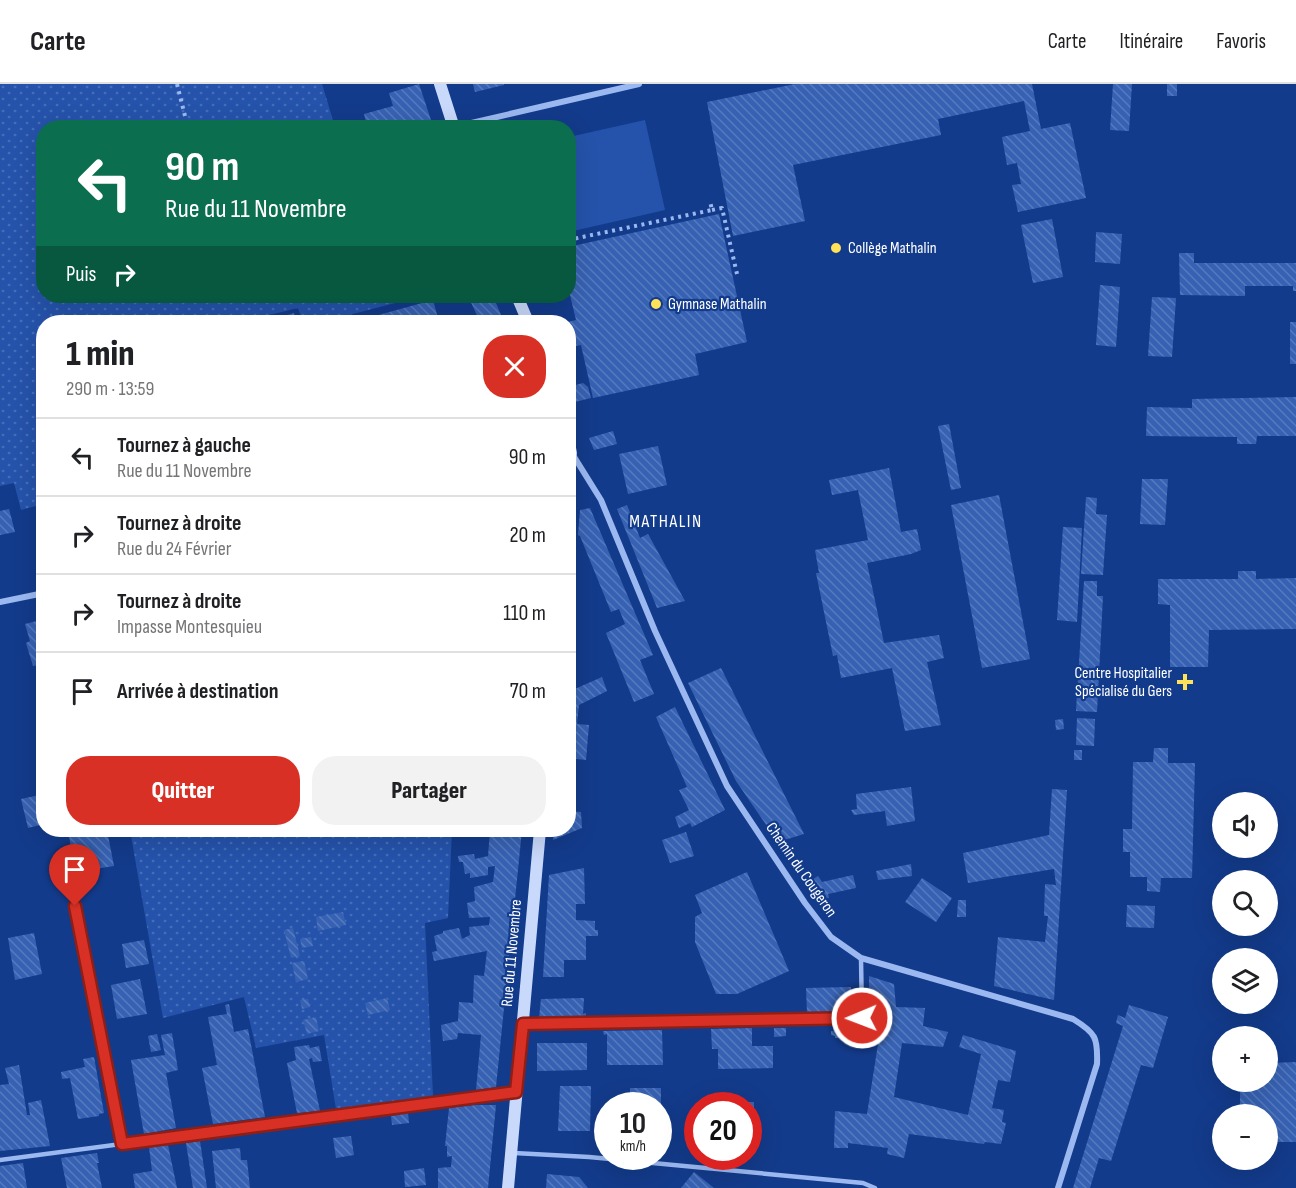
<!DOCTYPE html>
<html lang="fr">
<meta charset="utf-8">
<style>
body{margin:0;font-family:"Sofia Sans Condensed",sans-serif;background:#f2f2f2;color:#202124;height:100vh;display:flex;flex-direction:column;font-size:22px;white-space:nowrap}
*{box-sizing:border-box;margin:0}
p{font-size:20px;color:#757577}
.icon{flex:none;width:33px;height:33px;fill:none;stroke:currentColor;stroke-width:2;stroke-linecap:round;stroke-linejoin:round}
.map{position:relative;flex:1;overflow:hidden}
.details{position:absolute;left:36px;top:231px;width:540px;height:522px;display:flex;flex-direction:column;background:#fff;border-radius:24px;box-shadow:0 6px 24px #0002}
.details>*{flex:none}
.guide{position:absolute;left:36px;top:36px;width:540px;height:183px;border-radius:24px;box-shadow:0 6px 24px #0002;background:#0b6e4f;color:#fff;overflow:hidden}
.fabs{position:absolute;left:1212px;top:708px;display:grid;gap:12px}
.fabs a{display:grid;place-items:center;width:66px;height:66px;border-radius:50%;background:#fff;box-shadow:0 6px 24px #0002;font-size:30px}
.speed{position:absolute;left:594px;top:1008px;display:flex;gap:12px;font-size:30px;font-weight:700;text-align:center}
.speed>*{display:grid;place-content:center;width:78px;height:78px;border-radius:50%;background:#fff;box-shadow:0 6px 24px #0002;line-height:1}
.speed small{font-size:15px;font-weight:400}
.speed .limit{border:9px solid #d22;background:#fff;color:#111}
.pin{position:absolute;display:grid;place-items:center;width:51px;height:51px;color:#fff;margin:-62px -26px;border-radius:50% 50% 50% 0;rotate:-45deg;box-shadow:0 0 6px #0007}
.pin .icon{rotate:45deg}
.me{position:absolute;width:66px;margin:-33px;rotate:269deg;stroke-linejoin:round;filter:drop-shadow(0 0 4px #0008)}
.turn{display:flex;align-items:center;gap:21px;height:126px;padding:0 30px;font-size:27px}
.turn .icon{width:78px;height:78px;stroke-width:2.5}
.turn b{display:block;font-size:42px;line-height:51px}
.then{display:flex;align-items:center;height:57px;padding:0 30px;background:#0003;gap:12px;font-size:22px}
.round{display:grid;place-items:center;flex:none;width:63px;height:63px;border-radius:24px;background:#f2f2f2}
.summary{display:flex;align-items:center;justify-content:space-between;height:102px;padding:0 30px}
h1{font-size:36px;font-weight:800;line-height:45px}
.cta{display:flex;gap:12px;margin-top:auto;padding:12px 30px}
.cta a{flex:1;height:69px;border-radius:24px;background:#d93025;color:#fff;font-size:24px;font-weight:800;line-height:69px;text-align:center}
.cta a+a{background:#f2f2f2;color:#202124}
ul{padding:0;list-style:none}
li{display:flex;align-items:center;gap:18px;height:78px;padding:0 30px;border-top:2px solid #e0e0e0}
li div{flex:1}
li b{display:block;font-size:22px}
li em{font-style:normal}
header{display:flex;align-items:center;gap:36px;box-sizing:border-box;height:84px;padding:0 30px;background:#fff;border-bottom:2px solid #e0e0e0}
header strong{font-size:28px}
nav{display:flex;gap:33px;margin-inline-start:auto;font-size:21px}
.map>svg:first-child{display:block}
.grass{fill:#2553ab}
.park{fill:url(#park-dots)}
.building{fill:url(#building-back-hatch)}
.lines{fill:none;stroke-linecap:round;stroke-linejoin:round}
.path{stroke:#9bb8f0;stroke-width:4;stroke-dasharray:3 4.5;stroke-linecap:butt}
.service{stroke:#9bb8f0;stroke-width:4.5}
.minor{stroke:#9bb8f0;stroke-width:6}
.secondary{stroke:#c9d9fb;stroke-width:12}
.route-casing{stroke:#8d1f18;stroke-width:15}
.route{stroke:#d93025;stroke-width:10}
.poi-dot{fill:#ffe15a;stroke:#133b8b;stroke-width:2}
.labels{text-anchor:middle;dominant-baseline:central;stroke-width:4.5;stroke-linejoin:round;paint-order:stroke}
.poi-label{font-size:16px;fill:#fff;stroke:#133b8b;text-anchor:start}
.street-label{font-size:16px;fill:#fff;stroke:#133b8b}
.neighbourhood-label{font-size:18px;letter-spacing:1.5px;fill:#fff;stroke:#133b8b}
</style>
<header>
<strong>Carte</strong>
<nav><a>Carte</a><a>Itinéraire</a><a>Favoris</a></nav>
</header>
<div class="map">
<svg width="1296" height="1104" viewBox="0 0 1296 1104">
<defs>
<pattern id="park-dots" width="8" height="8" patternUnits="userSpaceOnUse" patternTransform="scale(1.5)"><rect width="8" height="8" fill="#2553ab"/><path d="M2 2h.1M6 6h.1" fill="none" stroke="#466db8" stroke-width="1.8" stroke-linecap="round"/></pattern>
<pattern id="building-back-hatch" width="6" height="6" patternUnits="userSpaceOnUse" patternTransform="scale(1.5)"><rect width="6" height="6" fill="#3762b3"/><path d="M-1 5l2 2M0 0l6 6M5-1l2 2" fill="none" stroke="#557abe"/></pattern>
</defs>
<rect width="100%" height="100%" fill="#133b8b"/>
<path class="grass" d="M645,36L665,126L569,148V53Z"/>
<path class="park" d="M0,0H322L335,43L44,44V212H422L322,238H303L298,224L241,238H44L43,420L21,426L14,399L0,402Z
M130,746H452L448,834L425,839L433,1012L336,1025L324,951L256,964L244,913L163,934Z"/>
<path class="building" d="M419,0L433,42L377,44L375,36L366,38L364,30L393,22L389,9Z
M473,0H504V1L475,8Z
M795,0H1032L1041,45L1070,39L1086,114L1018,128L1012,101L1021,100L1017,79L1007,81L1002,53L1030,47L1024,17L938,35L941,51L793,81L805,137L733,152L707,18Z
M1113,0H1132L1129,47L1110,46Z
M1167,0H1177V12H1167Z
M719,130L747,258L695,270L699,291L593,314L581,261L570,263L568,255V238L576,236L568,203V163Z
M1052,135L1063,193L1033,199L1021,141Z
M1096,148L1122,150L1120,180L1095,178Z
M1179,169H1194V179H1296V207H1293V202H1245V212L1180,211Z
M1100,201L1120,203L1116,263L1096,261Z
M468,212H493L504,238H480Z
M1152,213L1176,214L1172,273L1148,272Z
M433,216L438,234L421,238H353Z
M294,229L296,238H263Z
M1290,238H1296V280H1290Z
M583,299L588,303L591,314L575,318L568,303Z
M1296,313V352H1257L1256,360H1237V353L1146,352L1147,323L1192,324V315Z
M949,340L961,404L951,406L938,342Z
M613,347L617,360L594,366L589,354Z
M658,362L667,401L628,410L619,370Z
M889,384L901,448L917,445L921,466L911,470L867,479L884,559L939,551L944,574L927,578L941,641L905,647L892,584L841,594L837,571L833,572L816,489H819L815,466L868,456L858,406L832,411L829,396Z
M1142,395H1168L1165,441L1140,440Z
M999,411L1030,575L982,584L951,421Z
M1086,413L1097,414L1096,430L1107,431L1103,491L1081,490Z
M627,421L640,454L648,450L685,517L657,524L617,425Z
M590,424L653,571L640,576L654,610L634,618L606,549L625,540L619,525L611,528L580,452L578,451L580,426Z
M9,425L15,448L0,451V427Z
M1063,443L1082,444L1077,538L1057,536Z
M1238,487H1256V495L1296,494V545L1209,546L1208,583H1170V521L1158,520V495H1238Z
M1084,497H1097V512H1103L1097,628L1076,627Z
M44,535V580L33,582L26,559L30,557L25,540Z
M721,584L804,750L778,758L736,697L688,599Z
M602,593L607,607L579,621L577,640L589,641L586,676L568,674V608Z
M675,623L725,726L692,743L690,739L679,744L675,733L689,726L679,706L687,703L656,633Z
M1077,634L1095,635L1094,662L1076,661Z
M1063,635L1064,645L1056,646L1055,636Z
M1154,664H1168V679H1195L1192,794H1161L1160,808L1147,807V793H1130V768H1123V745H1132L1133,678H1153Z
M1074,666H1082V676H1074Z
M911,703L915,737L887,742L885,727L854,731L851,726L857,725L856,710Z
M1052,705L1067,706L1054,916L994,902L998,853L1045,858L1048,832H1044L1045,800L1056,801L1054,785L968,799L963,769L1049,751Z
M44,710V740L28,744L21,715Z
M568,727L581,728L582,744L553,756L554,746H568Z
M68,746H107L114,782L82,787L78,763L71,764Z
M490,746H522L496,1003L476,1006L481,951L458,949L457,955L443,957L441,941L458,937L459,918L473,919L474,891L484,892L487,867L434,877L432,868L437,867L434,852L443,849V847L459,844L462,855L470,851L469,843L489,841L490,833L469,834L467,819L475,817L474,803L493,798L495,782L488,783V791L470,794V789L465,790L463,778H459L458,772L474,770L475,775L488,772Z
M686,748L694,772L670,779L662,756Z
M911,780L912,792L878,796L876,787Z
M584,784L585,820H576V836L595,837V846H598V852H586V876H564V893H543L549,791Z
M747,788L789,887L737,910H716L695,858V833L702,829L695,811Z
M853,791L856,804L828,810L829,814L818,816L807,799L818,792L822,798Z
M922,794L952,814L936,838L905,818Z
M958,816H966V833H957Z
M1127,821L1155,822L1154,844L1126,843Z
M343,828L346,841L318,847L316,833Z
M293,844L300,872L291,874L284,846Z
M34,849L42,890L15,896L8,854Z
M311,853L313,862L302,864L300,855Z
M144,856L149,880L126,884L122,860Z
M304,877L308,895L296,898L292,879Z
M869,892L894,900L896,923L925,924L923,942L948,948L943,963L902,959L894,1013L968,1031L981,970L959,963L963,951L1016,967L1010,998L998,996L992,1024L1004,1026L1002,1038L1006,1039L1001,1060L985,1058L984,1060L909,1050L904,1074L887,1070L888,1064L848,1059V1064H834L835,1027L867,1030L881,941L880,908L869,907Z
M140,895L147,930L117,935L111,901Z
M851,903L852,928L807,929L806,904Z
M387,914L390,926L368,931L365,919Z
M584,914L583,930L586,929V934H539L541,915Z
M308,915L310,923L302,925L300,916Z
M229,920L234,948L248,945L265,1033L213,1040L202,984L217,981L208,933L227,930L225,921Z
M1129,921L1168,933L1153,984L1141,981L1111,1077L1099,1074L1090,1104H1073L1123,942L1116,939L1118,931L1125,934Z
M316,933L319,947L307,950L303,936Z
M858,942V954H835V952L831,951V947H835V943Z
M752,944V962H773V984L718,985V965H712L711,945Z
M774,944H786V952L774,953Z
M662,946L663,981H607V950L604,951L603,947Z
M172,949L178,986L166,989L176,1044L144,1050L131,976L165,971L161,951Z
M157,950L161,966L151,968L148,952Z
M537,959H587V986L537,987Z
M309,961L310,964L319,962L322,977L313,978L312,974L309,975L320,1027L297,1029L287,979L296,976L294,963Z
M94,973L104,1029L99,1030V1032L78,1035L70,994L62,995L61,988L85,983L83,975Z
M1296,978V1058H1268V1030H1240V998H1268V979Z
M19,981L27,1031H30L28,1019L41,1016L50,1062L0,1067V1001L9,1000L5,984Z
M560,1002H591L590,1047H558Z
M630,1004H661V1045H658V1022H630Z
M699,1018H754V1046H748V1022H699Z
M476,1021H496L488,1104H438V1084L451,1083L452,1072L447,1073V1062H445L449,1024Z
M408,1029L409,1039L392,1041L391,1032Z
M351,1052L354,1071L336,1074L333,1054Z
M200,1057L207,1104H193L186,1059Z
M168,1061L177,1104H135L133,1090L152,1087L149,1063Z
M240,1064L241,1076H247L250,1104H216L212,1067Z
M97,1069L99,1079H97L102,1104H67L61,1074Z
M23,1079L27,1104H0V1082Z
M424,1084L426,1101L405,1103L404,1087Z
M694,1088L714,1104H681Z
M547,1090L579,1093L588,1104H546Z"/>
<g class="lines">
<path class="path" d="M177,0L188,44
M248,44L251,42
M712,126L722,124L737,190
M568,156L712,126L710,117"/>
<path class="service" d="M71,802L122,1060
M523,940L862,934L861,874
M514,1069L589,1073L863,1099L875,1104
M0,1076L516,1008"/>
<path class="minor" d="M454,43L639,0
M573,371L601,416L655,547L727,702L805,819L831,853L861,874L1073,935C1096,949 1098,954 1097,980L1058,1104
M0,518L44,509"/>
<path class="secondary" d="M440,0L454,44
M517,212L528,238
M568,355L571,369L568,409
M508,1104L540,746"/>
</g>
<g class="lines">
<g class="route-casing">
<path id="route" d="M75,822L122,1060L516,1008L523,940L862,934"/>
</g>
<use href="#route" class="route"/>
</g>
<g class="poi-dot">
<circle cx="836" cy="164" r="6"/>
<circle cx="656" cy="220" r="6"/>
<path d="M1182 589h6v6h6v6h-6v6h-6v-6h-6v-6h6z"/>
</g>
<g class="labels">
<g class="poi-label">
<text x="848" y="164">Collège Mathalin</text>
<text x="668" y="220">Gymnase Mathalin</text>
<text x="1172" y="589" text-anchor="end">Centre Hospitalier<tspan x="1172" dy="18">Spécialisé du Gers</tspan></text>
</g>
<g class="street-label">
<text transform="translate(801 786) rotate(55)">Chemin du Cougeron</text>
<text transform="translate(512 869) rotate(-85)">Rue du 11 Novembre</text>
</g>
<g class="neighbourhood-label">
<text x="666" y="437">MATHALIN</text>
</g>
</g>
</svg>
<div class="fabs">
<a><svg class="icon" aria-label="sound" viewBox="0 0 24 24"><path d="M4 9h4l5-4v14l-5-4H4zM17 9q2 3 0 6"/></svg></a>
<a><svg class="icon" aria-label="search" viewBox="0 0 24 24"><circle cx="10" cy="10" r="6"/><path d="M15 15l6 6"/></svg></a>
<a><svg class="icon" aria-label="layers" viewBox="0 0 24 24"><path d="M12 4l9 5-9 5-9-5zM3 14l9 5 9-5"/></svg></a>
<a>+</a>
<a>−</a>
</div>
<div class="speed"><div>10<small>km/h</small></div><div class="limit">20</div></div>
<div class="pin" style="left:75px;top:822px;background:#d93025"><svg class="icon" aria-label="arrive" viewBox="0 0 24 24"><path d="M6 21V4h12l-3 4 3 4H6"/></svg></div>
<svg class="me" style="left:862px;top:934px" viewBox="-20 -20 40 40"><circle r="17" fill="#d93025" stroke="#fff" stroke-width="3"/><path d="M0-11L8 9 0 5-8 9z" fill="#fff"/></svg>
<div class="guide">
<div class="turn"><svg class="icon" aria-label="left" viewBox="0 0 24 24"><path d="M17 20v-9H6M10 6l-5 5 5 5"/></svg><div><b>90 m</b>Rue du 11 Novembre</div></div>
<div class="then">Puis<svg class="icon" aria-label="right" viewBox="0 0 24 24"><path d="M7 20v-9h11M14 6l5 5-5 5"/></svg></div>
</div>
<section class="details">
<div class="summary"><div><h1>1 min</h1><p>290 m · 13:59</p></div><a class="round" style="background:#d93025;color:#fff"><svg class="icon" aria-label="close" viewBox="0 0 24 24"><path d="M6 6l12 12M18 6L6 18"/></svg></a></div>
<ul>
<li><svg class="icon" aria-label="left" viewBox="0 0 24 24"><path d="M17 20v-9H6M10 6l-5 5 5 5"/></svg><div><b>Tournez à gauche</b><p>Rue du 11 Novembre</p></div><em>90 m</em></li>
<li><svg class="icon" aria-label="right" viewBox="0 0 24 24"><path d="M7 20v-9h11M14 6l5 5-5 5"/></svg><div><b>Tournez à droite</b><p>Rue du 24 Février</p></div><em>20 m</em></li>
<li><svg class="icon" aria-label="right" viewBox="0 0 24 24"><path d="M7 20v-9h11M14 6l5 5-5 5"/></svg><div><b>Tournez à droite</b><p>Impasse Montesquieu</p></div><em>110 m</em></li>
<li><svg class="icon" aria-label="arrive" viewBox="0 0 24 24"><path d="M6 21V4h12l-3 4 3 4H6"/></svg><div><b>Arrivée à destination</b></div><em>70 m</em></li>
</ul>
<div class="cta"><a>Quitter</a><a>Partager</a></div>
</section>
</div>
